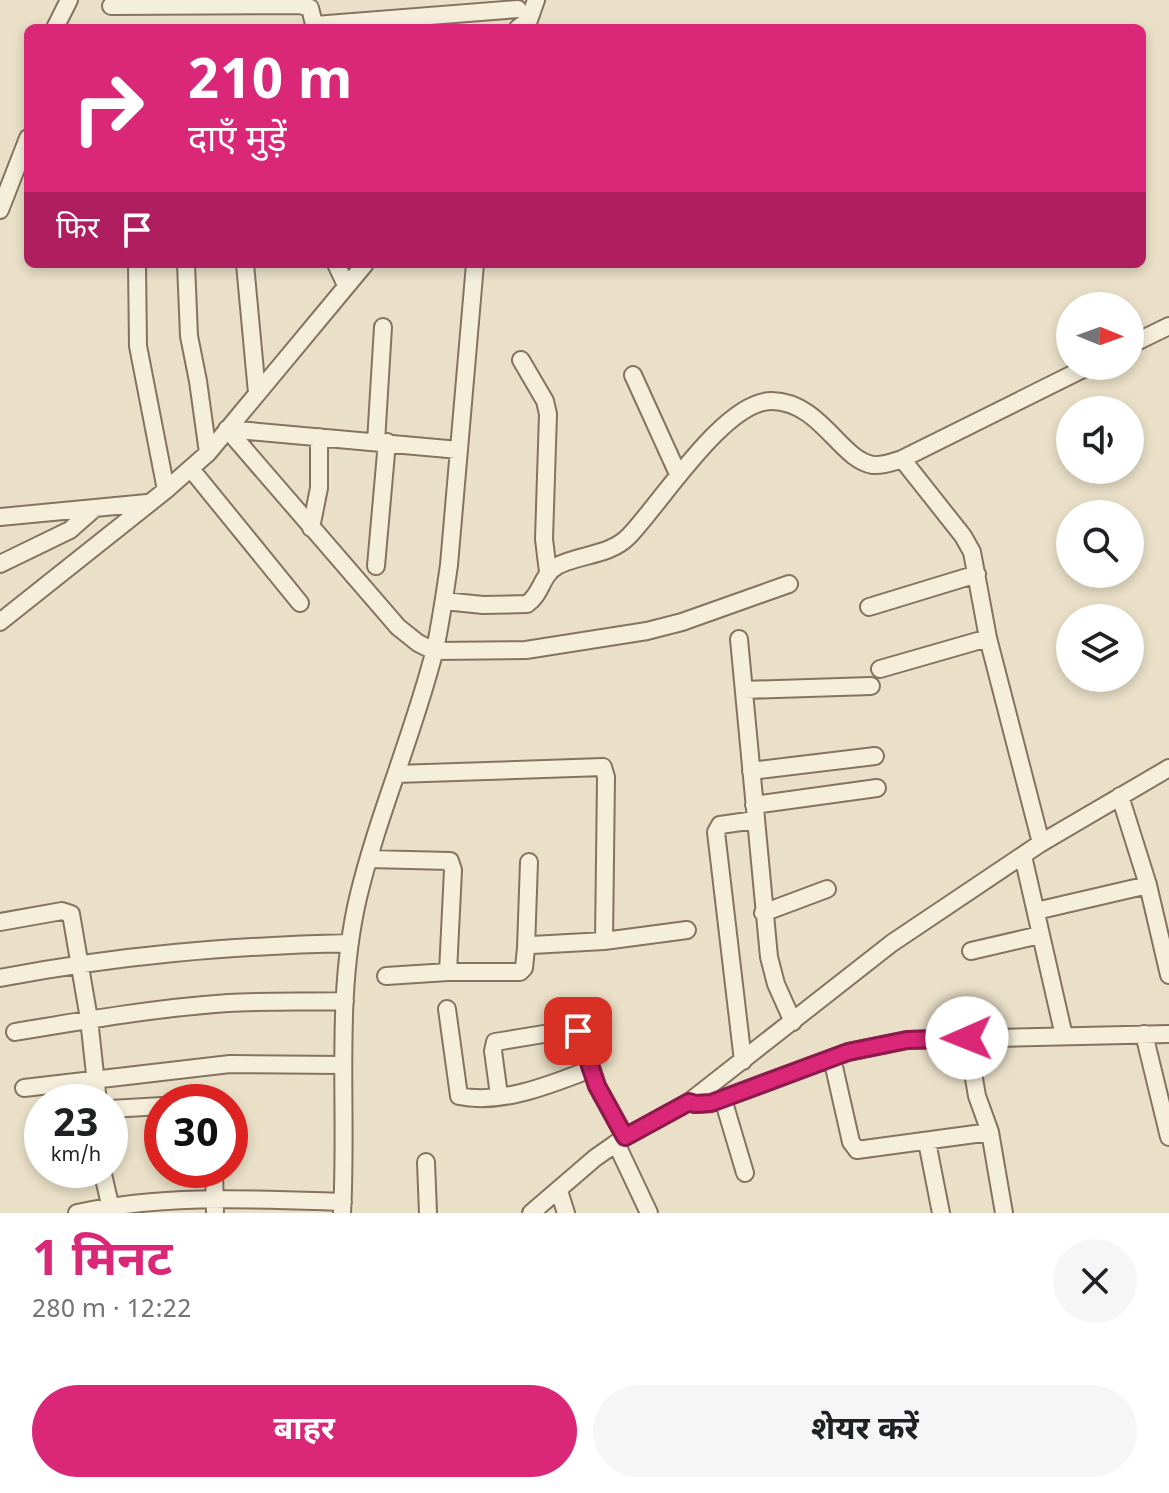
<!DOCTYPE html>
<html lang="hi">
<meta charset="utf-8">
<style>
body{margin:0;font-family:Georgia,"Noto Sans Devanagari",serif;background:#f6f6f6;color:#202124;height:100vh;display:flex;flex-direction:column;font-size:30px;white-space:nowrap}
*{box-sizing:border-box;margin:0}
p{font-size:26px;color:#757577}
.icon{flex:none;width:44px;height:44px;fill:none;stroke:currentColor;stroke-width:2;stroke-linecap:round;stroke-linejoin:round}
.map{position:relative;height:1213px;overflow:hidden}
.details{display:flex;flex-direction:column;background:#fff;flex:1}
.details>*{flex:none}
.hud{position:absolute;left:24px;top:24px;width:1122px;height:244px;border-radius:12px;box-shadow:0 4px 12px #0003;background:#db2777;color:#fff;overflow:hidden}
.needle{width:52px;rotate:91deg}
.controls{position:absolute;left:1056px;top:292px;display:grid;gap:16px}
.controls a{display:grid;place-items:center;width:88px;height:88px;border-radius:50%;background:#fff;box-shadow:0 4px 12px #0003;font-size:40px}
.speed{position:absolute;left:24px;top:1084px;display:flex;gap:16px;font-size:40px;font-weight:700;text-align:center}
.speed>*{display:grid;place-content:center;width:104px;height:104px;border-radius:50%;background:#fff;box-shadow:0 4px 12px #0003;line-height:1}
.speed small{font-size:20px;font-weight:400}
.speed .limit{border:12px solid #d22;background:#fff;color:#111}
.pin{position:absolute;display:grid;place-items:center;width:68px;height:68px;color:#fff;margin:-34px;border-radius:16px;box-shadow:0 4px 12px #0006}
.me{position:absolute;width:88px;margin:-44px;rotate:269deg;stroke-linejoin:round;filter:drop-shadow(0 0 6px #0008)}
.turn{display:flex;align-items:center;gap:28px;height:168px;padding:0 32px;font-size:36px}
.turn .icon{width:104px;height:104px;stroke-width:2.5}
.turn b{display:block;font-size:56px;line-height:68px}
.then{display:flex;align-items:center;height:76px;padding:0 32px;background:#0003;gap:16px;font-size:30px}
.round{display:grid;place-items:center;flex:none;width:84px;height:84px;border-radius:42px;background:#f6f6f6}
.summary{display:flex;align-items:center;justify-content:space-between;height:136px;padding:0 32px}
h1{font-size:48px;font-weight:700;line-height:60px;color:#db2777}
.action{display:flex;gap:16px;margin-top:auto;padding:16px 32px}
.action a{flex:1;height:92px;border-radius:48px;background:#db2777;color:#fff;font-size:32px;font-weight:700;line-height:92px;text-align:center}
.action a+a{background:#f6f6f6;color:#202124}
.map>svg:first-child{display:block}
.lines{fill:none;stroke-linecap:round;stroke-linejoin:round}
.minor-casing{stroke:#84735f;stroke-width:20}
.minor{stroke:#f5eedb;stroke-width:16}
.route-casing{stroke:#8e194d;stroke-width:20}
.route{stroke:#db2777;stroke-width:14}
</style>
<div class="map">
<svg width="1169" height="1213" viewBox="0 0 1169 1213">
<rect width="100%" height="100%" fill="#eae0c8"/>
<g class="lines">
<g class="minor-casing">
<path id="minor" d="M111,6L300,5L310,8L315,28
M315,25L518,9
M55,28L69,0
M518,28L529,20L536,0
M0,210L28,138
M137,264L138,346L166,490
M186,264L189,336L198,381L208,453
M245,264L257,393
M336,264L346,285
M1130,345L1169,326
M521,360L545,401L548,414L544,539L548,572
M633,375L678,474
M227,429L398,627L418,643L434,651L526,650L647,631L682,622L789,584
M227,429L459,450
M376,442L383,327
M902,459L963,536L972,552L988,638L1041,843
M191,469L300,603
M0,517L147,503
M311,528L319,488V437
M0,564L70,530L95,508
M376,566L387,442
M444,601L483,605L527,604C542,594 541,575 557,566C579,554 610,556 629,536C661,503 725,400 772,401C821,402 840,460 873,465C883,466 893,462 902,459L1089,366
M869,607L977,574
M0,622L166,490L208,453L365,264
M739,639L769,957L776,984L793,1022
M880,669L988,638
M744,690L871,686
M751,771L875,756
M396,774L603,767L606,777L604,941
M1120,796L1148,885L1169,975
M754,805L877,788
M1023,856L1064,1036
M369,859L450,861L453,870L448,972
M1036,911L1148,885
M763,913L827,889
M0,922L62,911L71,914L89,1019L98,1102
M526,948L529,862
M971,951L1040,935
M386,976L448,972H520L524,968L526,948L532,945L604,941L687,930
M0,978C119,955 229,946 350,943
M447,1009L459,1096C502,1105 552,1084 591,1069
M15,1032C86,1020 156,1008 228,1003C267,1001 306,1002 345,1001
M1144,1034L1169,1137
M967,1038L977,1096L990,1132L1004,1213
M832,1058L851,1142L857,1150L990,1132
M743,1061L716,832L720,825L755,820
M24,1088L230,1064L343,1065
M499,1095L493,1051L495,1042L574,1029L581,1035L597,1086L625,1137
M723,1099L745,1173
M210,1100V1102
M689,1102L695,1104L711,1103L848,1052L907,1040L1169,1034
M110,1109L162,1106
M927,1142L941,1213
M616,1143L649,1213
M426,1162L428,1213
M102,1170L112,1213
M214,1170L215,1213
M559,1191L566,1213
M77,1213C164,1194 255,1199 343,1202
M342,1213C348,1108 334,1001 358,898C378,814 414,733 435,649C441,621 445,593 449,565L475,264
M531,1213L595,1158L625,1137L689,1102L892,943L1041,843L1169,768"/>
</g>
<use href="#minor" class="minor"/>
</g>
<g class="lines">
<g class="route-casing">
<path id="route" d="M578,1031L597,1086L625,1137L689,1102L695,1104L711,1103L848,1052L907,1040L967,1038"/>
</g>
<use href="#route" class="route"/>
</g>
</svg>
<div class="controls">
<a><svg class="needle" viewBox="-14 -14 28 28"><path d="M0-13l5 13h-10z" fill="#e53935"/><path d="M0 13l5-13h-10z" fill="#757577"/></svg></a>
<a><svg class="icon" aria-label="sound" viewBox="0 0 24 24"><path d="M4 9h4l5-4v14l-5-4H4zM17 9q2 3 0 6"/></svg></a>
<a><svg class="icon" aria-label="search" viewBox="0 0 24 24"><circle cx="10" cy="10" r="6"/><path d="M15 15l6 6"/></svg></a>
<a><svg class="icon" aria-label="layers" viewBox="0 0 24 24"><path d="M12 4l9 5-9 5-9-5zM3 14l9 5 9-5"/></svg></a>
</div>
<div class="speed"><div>23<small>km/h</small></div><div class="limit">30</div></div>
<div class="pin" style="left:578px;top:1031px;background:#d93025"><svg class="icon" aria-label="arrive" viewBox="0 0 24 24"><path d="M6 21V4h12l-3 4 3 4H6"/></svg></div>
<svg class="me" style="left:967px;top:1038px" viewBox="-20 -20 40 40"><circle r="19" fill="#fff"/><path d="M0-13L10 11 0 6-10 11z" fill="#db2777"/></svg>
<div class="hud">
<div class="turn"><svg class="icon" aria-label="right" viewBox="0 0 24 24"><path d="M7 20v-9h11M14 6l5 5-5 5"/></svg><div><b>210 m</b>दाएँ मुड़ें</div></div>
<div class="then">फिर<svg class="icon" aria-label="arrive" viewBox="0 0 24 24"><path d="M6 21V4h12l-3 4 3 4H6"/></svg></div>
</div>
</div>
<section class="details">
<div class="summary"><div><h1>1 मिनट</h1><p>280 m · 12:22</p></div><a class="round"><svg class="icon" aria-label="close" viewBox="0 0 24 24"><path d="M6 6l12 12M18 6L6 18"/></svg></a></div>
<div class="action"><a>बाहर</a><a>शेयर करें</a></div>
</section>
